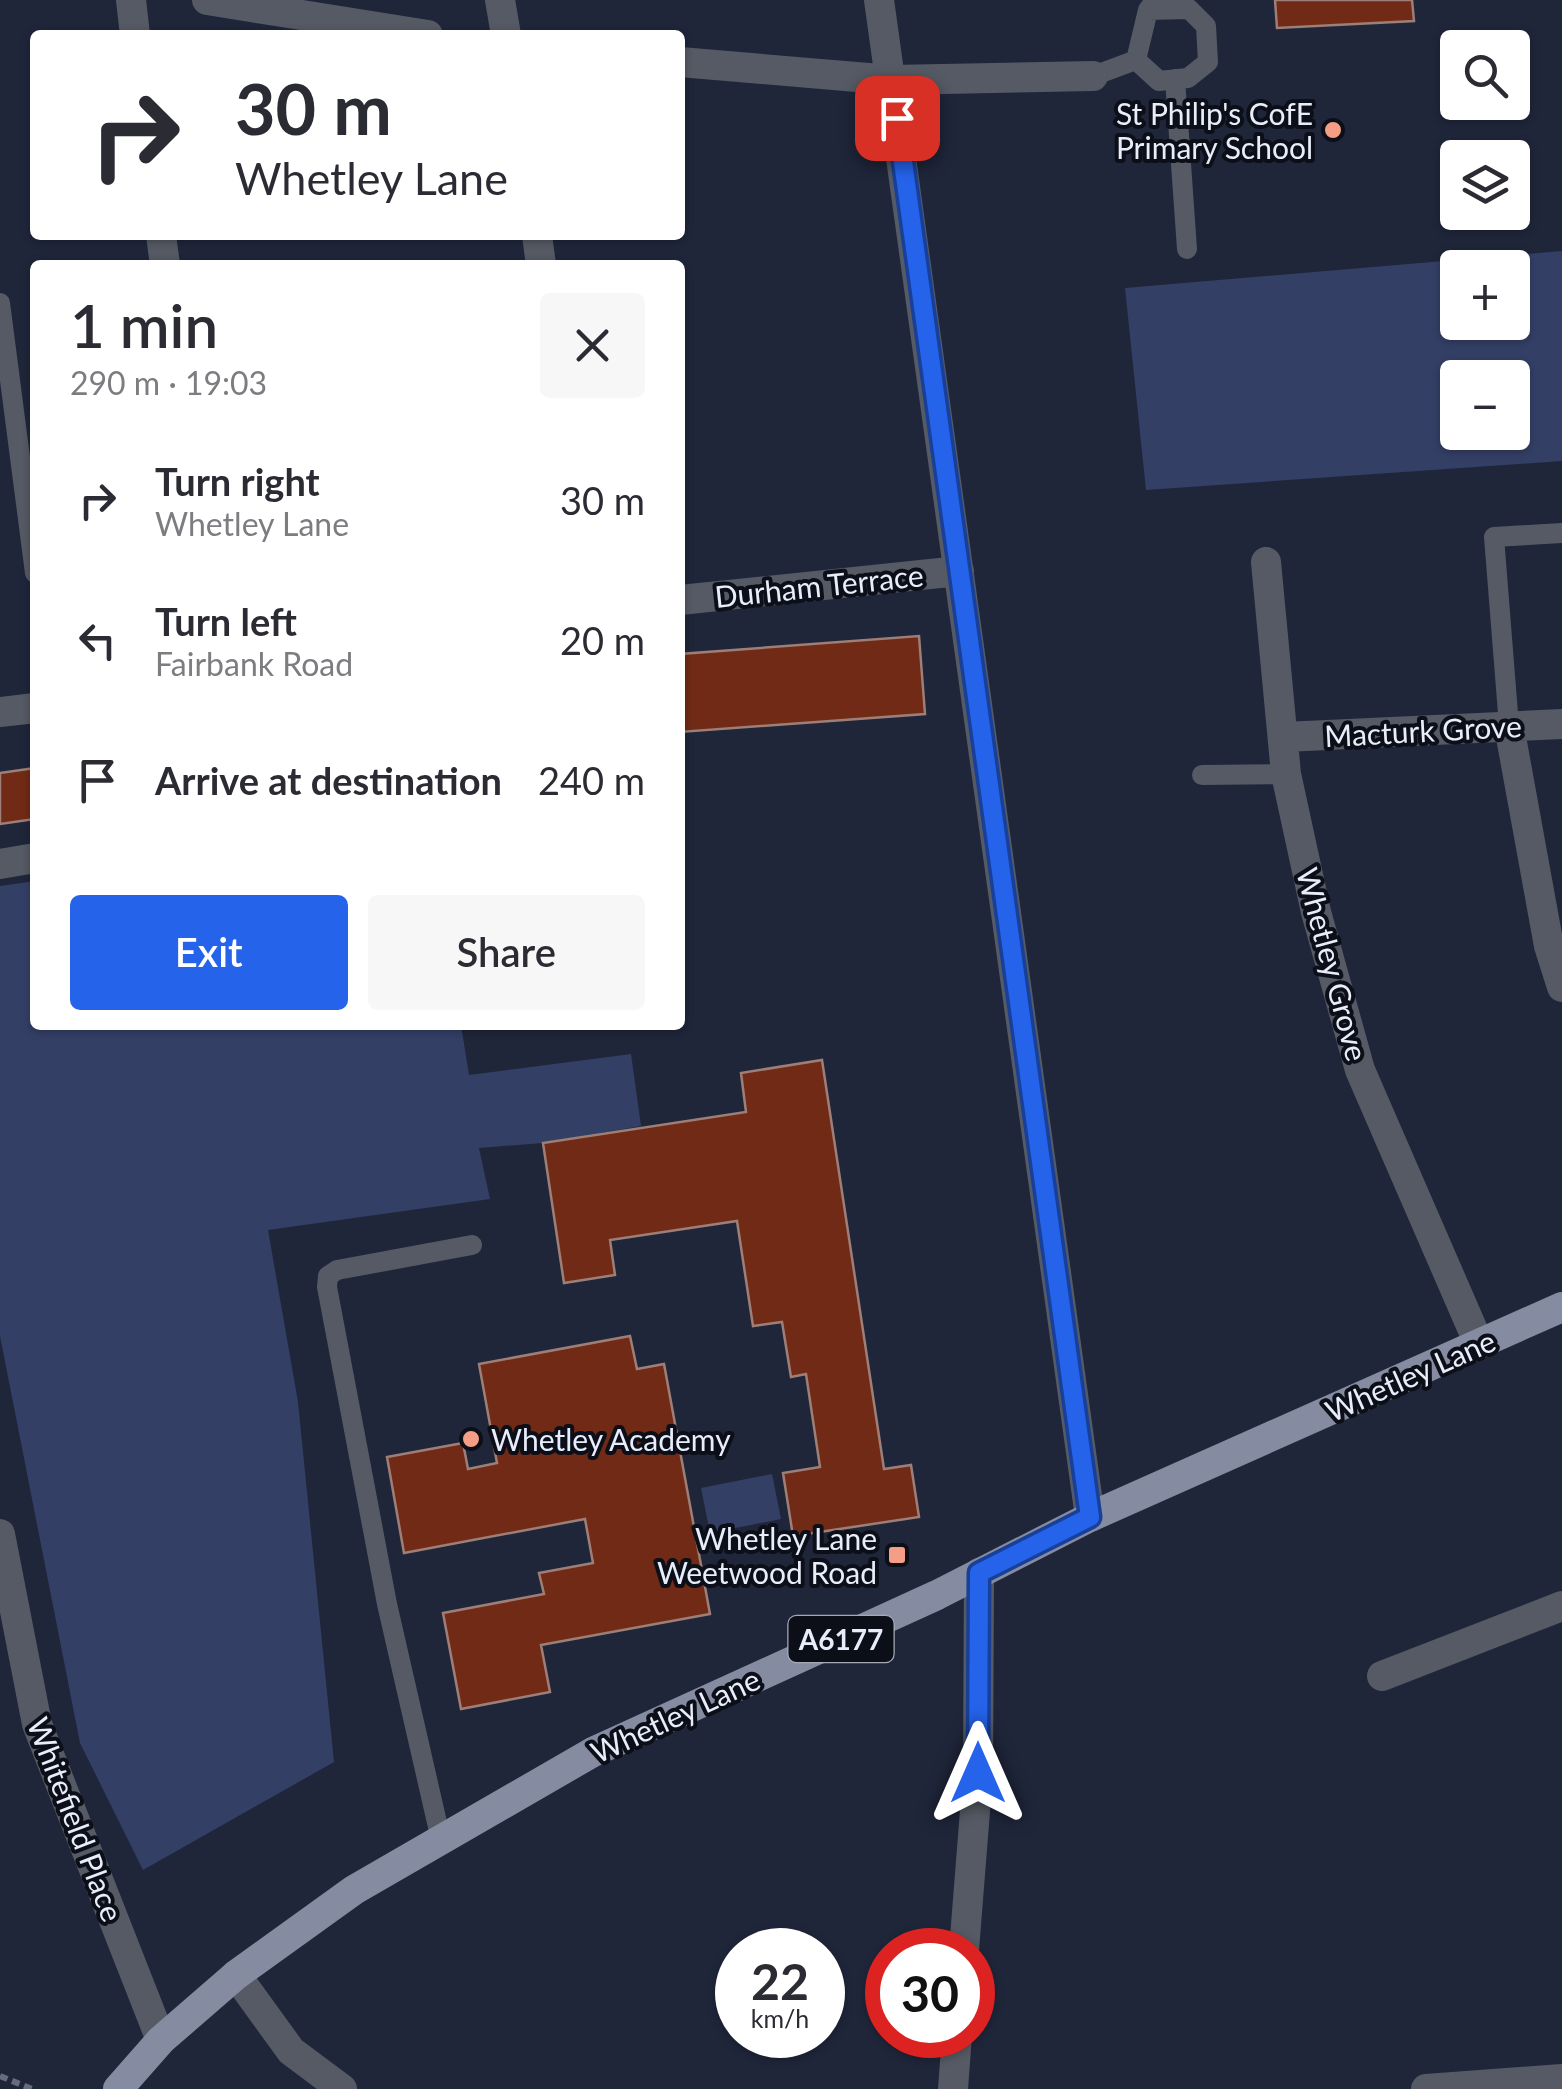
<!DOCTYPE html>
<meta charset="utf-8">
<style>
body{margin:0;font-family:Lato,sans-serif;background:#f7f7f7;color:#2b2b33;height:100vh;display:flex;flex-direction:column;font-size:38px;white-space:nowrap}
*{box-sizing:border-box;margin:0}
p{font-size:32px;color:#7c7c81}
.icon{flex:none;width:55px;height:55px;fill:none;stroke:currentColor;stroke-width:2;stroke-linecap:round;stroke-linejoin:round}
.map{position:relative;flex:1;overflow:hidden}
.panel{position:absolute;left:30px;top:260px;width:655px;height:770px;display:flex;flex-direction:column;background:#fff;border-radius:10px;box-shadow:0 2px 8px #0004}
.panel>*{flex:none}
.hud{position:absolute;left:30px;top:30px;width:655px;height:210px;border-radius:10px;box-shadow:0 2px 8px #0004;background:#fff;color:#2b2b33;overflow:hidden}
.buttons{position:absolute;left:1440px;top:30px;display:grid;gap:20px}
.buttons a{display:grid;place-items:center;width:90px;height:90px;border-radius:10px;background:#fff;box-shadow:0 2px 8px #0004;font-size:50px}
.speed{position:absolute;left:715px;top:1928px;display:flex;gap:20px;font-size:50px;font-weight:700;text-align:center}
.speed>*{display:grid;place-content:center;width:130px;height:130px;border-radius:50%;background:#fff;box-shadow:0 2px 8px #0004;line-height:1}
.speed small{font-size:25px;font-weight:400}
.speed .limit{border:15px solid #d22;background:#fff;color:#111}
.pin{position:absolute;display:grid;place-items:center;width:85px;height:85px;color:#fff;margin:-42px;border-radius:20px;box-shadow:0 5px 15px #0006}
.me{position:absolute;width:110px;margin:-55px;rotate:0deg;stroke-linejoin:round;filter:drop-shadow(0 0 8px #0008)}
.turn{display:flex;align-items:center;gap:35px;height:210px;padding:0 40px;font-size:45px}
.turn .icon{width:130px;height:130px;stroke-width:2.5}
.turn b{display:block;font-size:70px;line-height:85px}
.round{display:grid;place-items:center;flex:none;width:105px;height:105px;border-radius:10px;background:#f7f7f7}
.head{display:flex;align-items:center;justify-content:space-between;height:170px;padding:0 40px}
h1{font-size:60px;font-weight:600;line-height:75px}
.primary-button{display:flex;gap:20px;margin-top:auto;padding:20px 40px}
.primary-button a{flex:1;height:115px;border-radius:10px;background:#2563eb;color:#fff;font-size:40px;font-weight:600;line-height:115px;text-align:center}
.primary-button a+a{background:#f7f7f7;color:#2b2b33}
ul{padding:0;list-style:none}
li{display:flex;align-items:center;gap:30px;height:140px;padding:0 40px}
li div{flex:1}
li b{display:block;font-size:38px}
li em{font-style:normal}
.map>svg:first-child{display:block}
.green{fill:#343f66;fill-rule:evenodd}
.building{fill:#712a15;stroke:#9d7f77;stroke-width:2.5}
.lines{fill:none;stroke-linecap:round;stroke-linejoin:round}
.path{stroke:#666c7e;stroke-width:6;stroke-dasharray:8 5;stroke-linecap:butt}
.lane{stroke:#565a64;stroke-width:20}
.street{stroke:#565a64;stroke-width:30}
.primary{stroke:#858ca2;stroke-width:30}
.route-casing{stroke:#184099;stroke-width:25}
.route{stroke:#2563eb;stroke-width:18}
.poi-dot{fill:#f49e86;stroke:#0c0f18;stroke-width:4}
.labels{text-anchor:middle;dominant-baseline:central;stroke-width:8;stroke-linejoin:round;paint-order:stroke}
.shield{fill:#0c0f18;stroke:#a6aab7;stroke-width:2.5}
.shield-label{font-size:28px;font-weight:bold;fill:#e8edfb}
.poi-label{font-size:30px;fill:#e8edfb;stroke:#0c0f18;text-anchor:end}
.street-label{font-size:30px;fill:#e8edfb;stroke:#0c0f18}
</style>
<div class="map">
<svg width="1562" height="2089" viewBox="0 0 1562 2089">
<rect width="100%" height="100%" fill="#1f263a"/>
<path class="green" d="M1562,251V461L1146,490L1125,288ZM1458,268H1512V322H1458ZM1458,378H1512V432H1458Z
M35,881V1025H461L469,1075L631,1054L641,1126L543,1143L479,1148L490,1199L268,1230L298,1402L334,1762L143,1870L80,1743L0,1336V886Z
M772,1474L781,1519L710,1533L701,1488Z"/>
<path class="building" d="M1275,0H1412L1414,21L1277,28Z
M919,636L925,714L680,732V654Z
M35,768V819L0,824V773Z
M822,1060L884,1469L911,1465L919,1517L793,1536L783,1473L820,1467L806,1374L791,1377L782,1322L753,1326L737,1221L610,1240L615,1275L564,1283L543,1143L746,1112L741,1073Z
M630,1336L637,1369L664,1364L710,1614L541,1645L550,1692L461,1709L443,1613L544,1594L539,1573L593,1563L585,1519L404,1553L387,1457L463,1443L468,1469L497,1463L479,1364Z"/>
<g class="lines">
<path class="path" d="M0,2076L32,2089"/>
<path class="lane" d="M1136,60L1159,81L1188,78L1208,62L1206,26L1189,9L1148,10
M1093,76L1136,60L1148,10L1154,2
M1175,79L1187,249
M0,303L35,573
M1509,726L1494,537L1562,533
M1202,775L1286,774
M441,1840L387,1604L327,1287L328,1276L337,1270L472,1245"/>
<path class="street" d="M131,0L135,35
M207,0L428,35
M500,0L506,35
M879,0L1090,1517
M680,62L892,80L1093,76
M161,235L165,265
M537,235L541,265
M1266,562L1286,774L1316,912L1360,1070L1479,1344
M680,600L959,571
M0,712L35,708
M1509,726L1549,946L1562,987
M1284,737L1562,724
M0,864L35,858
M0,1534L37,1724L161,2040
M1382,1676L1562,1606
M964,1950L978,1773L979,1573
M236,1975L291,2051L342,2089
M953,2089L957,2035
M1426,2089L1562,2079"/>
<path class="primary" d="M118,2089L161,2040L236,1975L354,1890L593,1752L937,1595L1090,1517L1562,1307"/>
</g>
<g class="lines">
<g class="route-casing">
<path id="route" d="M897,118L1090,1517L979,1573L978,1773"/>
</g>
<use href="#route" class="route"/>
</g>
<g class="poi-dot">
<circle cx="1333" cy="130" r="10"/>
<circle cx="471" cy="1439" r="10"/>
<rect x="887" y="1545" width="20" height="20" rx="5"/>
</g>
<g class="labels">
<rect class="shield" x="788.5" y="1616" width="105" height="46" rx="8"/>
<g class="shield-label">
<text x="841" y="1639">A6177</text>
</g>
<g class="poi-label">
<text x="1313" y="113">St Philip's CofE<tspan x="1313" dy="34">Primary School</tspan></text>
<text x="491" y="1439" text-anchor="start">Whetley Academy</text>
<text x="877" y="1538">Whetley Lane<tspan x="877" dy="34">Weetwood Road</tspan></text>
</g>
<g class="street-label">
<text transform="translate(819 585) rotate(-6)">Durham Terrace</text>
<text transform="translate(1423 730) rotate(-3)">Macturk Grove</text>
<text transform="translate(1333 964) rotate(75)">Whetley Grove</text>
<text transform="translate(1410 1375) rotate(-24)">Whetley Lane</text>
<text transform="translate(675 1715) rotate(-25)">Whetley Lane</text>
<text transform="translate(76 1819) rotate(69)">Whitefield Place</text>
</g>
</g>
</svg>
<div class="buttons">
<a><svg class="icon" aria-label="search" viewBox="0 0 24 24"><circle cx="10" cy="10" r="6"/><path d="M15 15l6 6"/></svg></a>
<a><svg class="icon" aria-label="layers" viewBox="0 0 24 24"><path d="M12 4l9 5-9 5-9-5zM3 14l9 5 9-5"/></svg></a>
<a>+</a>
<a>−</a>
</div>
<div class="speed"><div>22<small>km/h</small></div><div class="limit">30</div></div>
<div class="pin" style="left:897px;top:118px;background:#d93025"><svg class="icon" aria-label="arrive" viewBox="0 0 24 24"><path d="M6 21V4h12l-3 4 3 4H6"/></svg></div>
<svg class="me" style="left:978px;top:1773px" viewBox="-20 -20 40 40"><path d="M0-17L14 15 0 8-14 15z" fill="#2563eb" stroke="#fff" stroke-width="4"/></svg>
<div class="hud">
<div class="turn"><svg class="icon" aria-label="right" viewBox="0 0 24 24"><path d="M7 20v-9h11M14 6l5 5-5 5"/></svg><div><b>30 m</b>Whetley Lane</div></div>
</div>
<section class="panel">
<div class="head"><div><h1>1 min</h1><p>290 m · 19:03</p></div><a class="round"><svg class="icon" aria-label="close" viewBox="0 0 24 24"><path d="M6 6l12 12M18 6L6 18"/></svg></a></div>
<ul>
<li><svg class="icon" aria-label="right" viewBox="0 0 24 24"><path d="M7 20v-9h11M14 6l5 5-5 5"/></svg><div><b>Turn right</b><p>Whetley Lane</p></div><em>30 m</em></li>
<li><svg class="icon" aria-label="left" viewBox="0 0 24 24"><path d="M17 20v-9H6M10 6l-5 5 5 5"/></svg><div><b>Turn left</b><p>Fairbank Road</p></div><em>20 m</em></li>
<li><svg class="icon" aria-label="arrive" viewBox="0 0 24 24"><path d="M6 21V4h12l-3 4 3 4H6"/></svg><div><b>Arrive at destination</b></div><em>240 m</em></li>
</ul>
<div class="primary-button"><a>Exit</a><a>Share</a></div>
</section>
</div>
